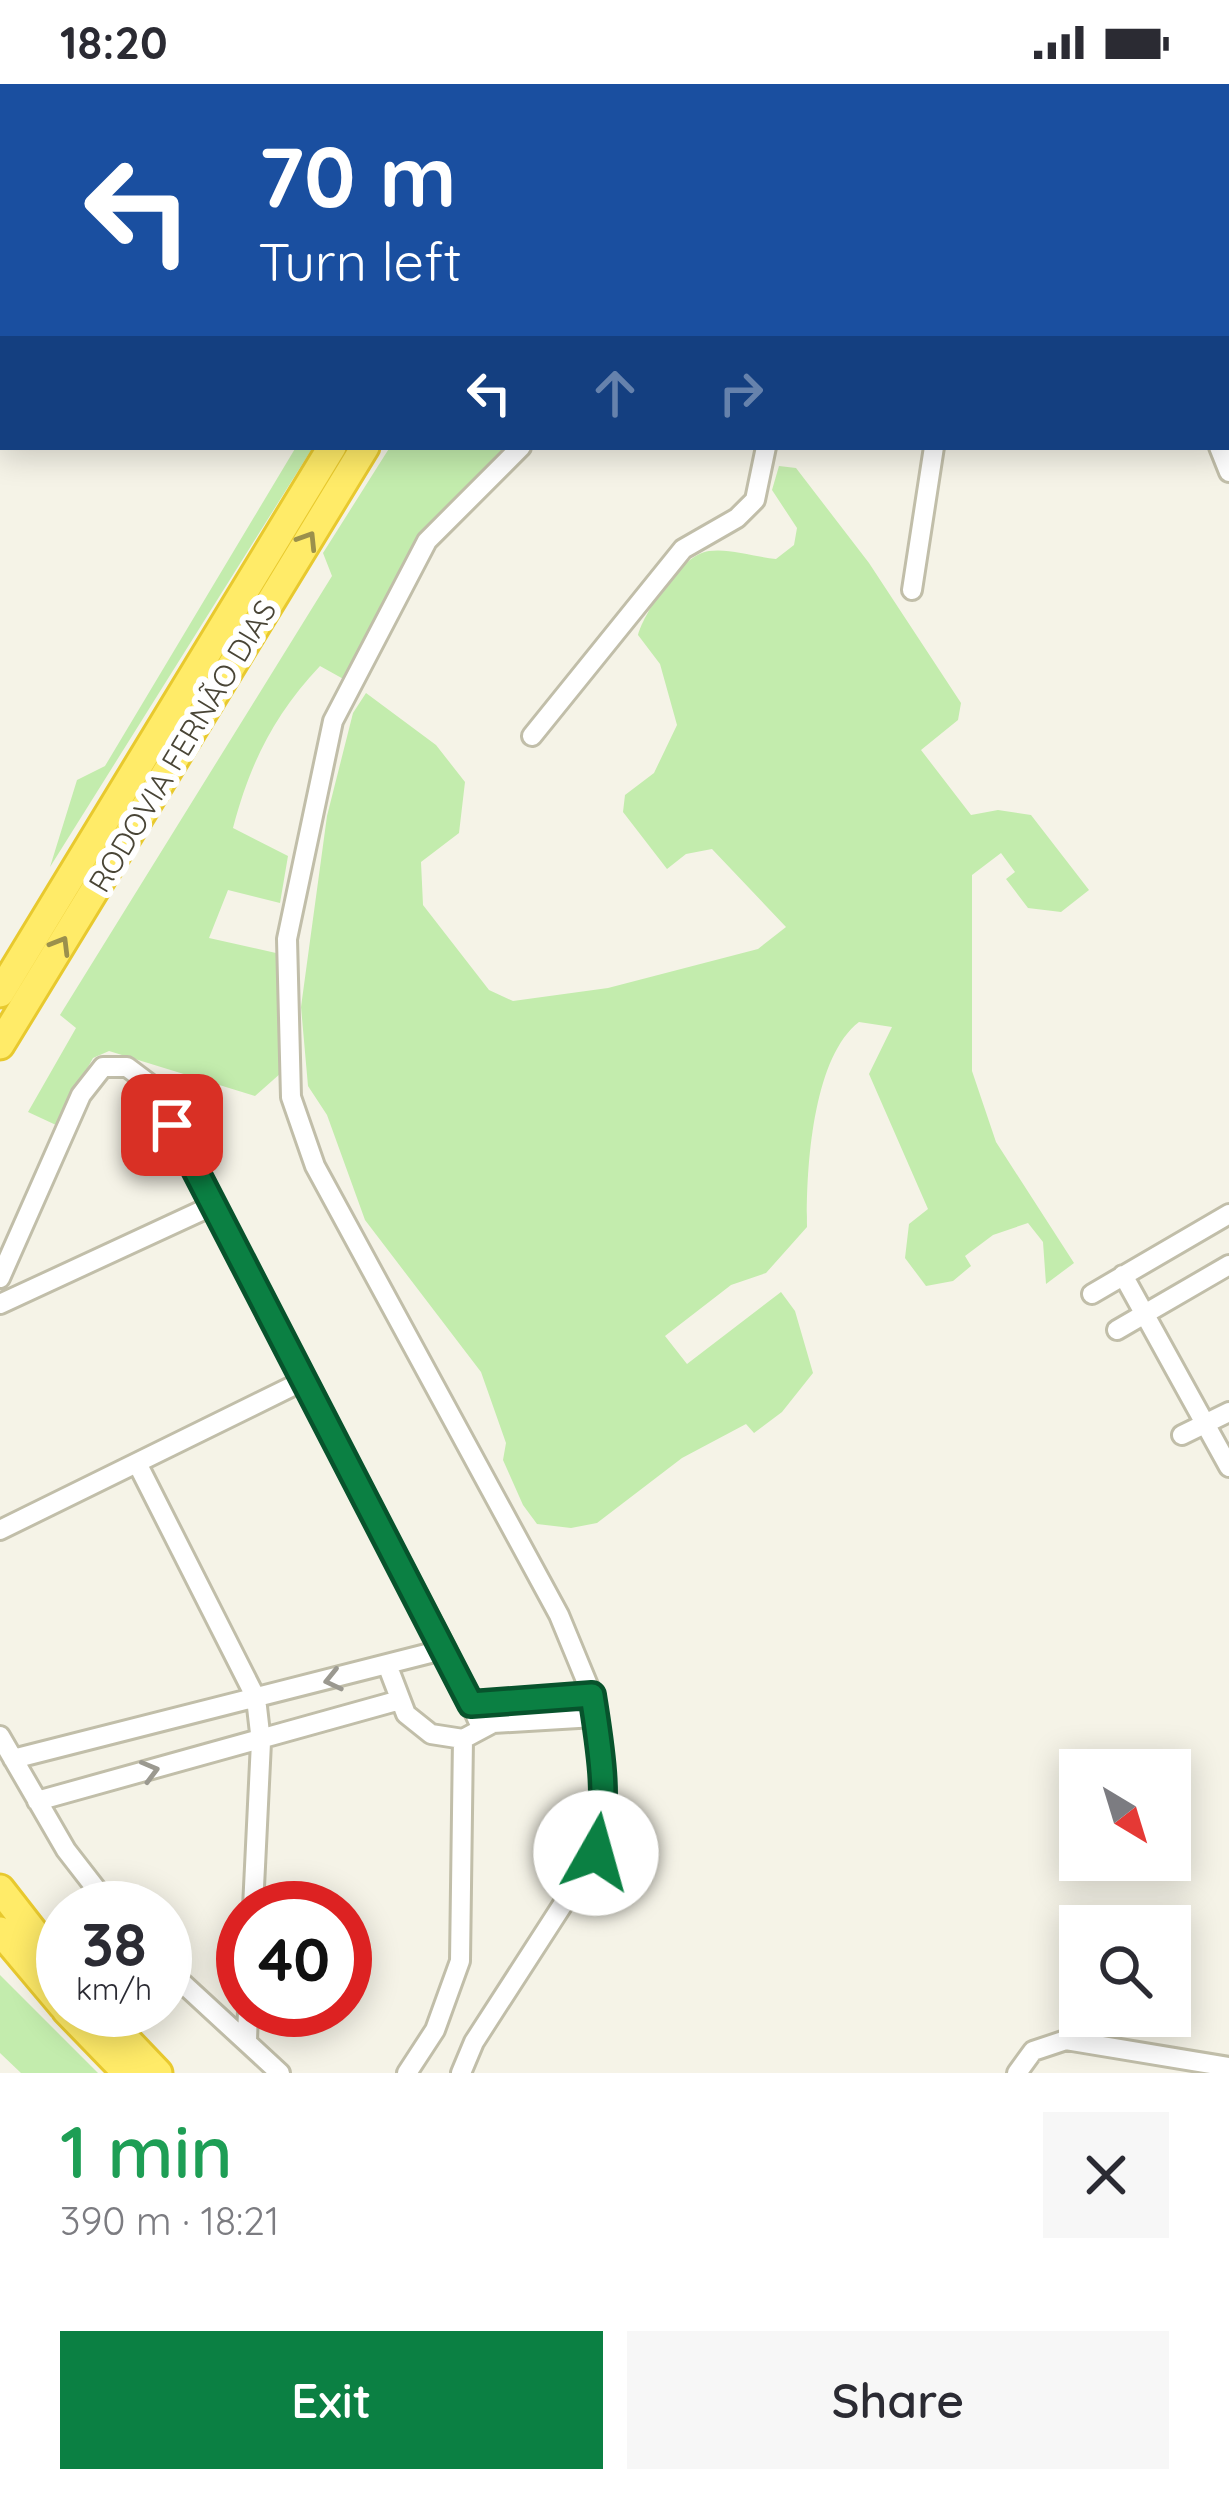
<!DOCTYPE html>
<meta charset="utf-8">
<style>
body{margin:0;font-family:Quicksand,sans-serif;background:#f7f7f7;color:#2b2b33;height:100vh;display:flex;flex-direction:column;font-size:45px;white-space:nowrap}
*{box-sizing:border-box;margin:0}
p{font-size:39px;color:#7c7c81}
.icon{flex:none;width:66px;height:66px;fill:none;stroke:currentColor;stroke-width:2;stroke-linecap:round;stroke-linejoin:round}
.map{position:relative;height:1989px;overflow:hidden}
.details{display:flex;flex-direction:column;background:#fff;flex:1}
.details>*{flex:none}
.guide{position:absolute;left:0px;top:0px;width:1230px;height:366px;box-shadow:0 6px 30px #0003;background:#1a4fa0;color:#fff;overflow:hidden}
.needle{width:78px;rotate:142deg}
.fabs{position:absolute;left:1059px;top:1665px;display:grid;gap:24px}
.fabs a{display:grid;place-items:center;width:132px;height:132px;border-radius:0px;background:#fff;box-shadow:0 6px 30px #0003;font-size:60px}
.speed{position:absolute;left:36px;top:1797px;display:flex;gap:24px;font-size:60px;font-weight:700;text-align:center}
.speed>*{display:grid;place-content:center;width:156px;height:156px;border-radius:50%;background:#fff;box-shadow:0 6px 30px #0003;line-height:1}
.speed small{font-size:30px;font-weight:400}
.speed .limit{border:18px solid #d22;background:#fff;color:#111}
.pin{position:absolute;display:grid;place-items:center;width:102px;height:102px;color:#fff;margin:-51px;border-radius:24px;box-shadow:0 6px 18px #0006}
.me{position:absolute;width:132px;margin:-66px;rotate:7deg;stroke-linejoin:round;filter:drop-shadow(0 0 9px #0008)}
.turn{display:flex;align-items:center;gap:42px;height:252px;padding:0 60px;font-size:54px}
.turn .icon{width:156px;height:156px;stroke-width:2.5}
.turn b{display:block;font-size:84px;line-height:102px}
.lanes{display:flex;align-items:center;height:114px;padding:0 60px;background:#0003;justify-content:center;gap:60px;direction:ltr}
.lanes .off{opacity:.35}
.round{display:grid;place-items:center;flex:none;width:126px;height:126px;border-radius:0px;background:#f7f7f7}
.summary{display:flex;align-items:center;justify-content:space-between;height:204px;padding:0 60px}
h1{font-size:72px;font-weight:600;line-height:90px;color:#1e9e55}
.action{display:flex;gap:24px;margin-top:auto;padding:24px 60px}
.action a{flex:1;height:138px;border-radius:0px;background:#0b8043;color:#fff;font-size:48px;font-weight:600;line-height:138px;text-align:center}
.action a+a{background:#f7f7f7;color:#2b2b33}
.status{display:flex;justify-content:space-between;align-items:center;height:84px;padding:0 60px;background:#fff;direction:ltr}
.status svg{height:33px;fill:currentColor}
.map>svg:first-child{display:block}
.green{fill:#c3ecad}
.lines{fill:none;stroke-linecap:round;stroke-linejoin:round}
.minor-casing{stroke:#c1bea9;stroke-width:24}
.highway-casing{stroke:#e8c92e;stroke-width:33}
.minor{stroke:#fff;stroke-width:18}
.highway{stroke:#ffeb68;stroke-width:27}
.oneway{stroke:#9b904c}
.oneway2{stroke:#9b9990}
.route-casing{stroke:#07532c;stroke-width:30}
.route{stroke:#0b8043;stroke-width:21}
.labels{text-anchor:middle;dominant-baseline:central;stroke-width:12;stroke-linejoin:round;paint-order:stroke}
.street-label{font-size:30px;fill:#494536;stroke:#fff}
</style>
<div class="status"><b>18:20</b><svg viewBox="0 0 49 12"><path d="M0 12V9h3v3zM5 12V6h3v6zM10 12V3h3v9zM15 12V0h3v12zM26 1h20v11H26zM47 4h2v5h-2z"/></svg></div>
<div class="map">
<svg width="1229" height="1989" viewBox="0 0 1229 1989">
<rect width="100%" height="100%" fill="#f5f3e7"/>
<path class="green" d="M296,363H313L50,783L77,696L105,682Z
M390,363H511L421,454L347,597L320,582C274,631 250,679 233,744L288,772L280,819L228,806L209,854L276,869L281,989L255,1012L109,967L93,974L56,1041L28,1028L76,944L60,931L332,492L323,469Z
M779,382L796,384L869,479L961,619L958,636L921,666L971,731L998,726L1031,731L1089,806L1061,828L1028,824L1006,795L1015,788L1001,769L972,791V987L996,1058L1074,1179L1046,1200L1043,1158L1028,1139L993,1151L965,1172L971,1182L953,1197L926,1202L905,1174L909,1140L928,1125L869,990L892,943L859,938C812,974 806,1087 807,1143L766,1189L731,1201L665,1252L687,1280L781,1208L795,1227L813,1289L782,1328L754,1349L746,1340L682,1374L597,1439L571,1444L537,1440L523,1421L503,1376L506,1359L481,1288L365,1136L327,1031L308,1002L301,923L327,732L353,629L366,609L436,661L465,698L459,749L421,778L423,821L489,906L513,917L608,904L758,865L786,843L712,765L686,770L667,785L623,728L625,711L654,689L677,641L660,580L638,551C645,527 682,470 709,467C729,464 756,473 776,475L794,461L797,444L772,406Z
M0,1891L98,1989H21L0,1969Z"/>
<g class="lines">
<g class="minor-casing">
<path id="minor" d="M751,3L753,0
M1116,3L1118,0
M1227,113H1229
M1219,363L1229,388
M912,506L934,363
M532,652L683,465L737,434L755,416L766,363
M1123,1191L1229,1383
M0,1194L81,1011L103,983H127L151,1001L446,1565L481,1643
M1092,1210L1229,1130
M0,1220L214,1121
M1117,1246L1229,1181
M1182,1351L1229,1328
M137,1379L256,1614L261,1658L253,1824
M0,1446L303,1297
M388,1583L406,1630L431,1650L463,1655L493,1639L595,1633
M471,1620L592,1611
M0,1652L66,1766L111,1824
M13,1675L446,1565
M37,1717L400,1616
M165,1883L280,1989
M247,1957L248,1926
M407,1989L435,1946L460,1877L463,1655
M461,1989L474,1958L596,1769L604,1741L603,1710L592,1611L559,1531L315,1082L291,1013L287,855L333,637L427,457L521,363
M1017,1989L1033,1967L1066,1956L1229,1983"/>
</g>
<g class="highway-casing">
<path id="highway" d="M530,3L531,0
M560,3L561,0
M0,909L332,363
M0,961L365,363
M0,1805L63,1886
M0,1847L63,1922
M66,1926L127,1989
M98,1926L158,1989"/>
</g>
<use href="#minor" class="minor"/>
<use href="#highway" class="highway"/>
</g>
<defs><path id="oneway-chevron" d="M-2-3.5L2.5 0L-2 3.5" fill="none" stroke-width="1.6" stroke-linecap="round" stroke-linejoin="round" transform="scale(3)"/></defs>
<g class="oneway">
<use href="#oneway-chevron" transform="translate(308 456) rotate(-58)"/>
<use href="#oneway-chevron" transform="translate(61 861) rotate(-59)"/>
</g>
<g class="oneway2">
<use href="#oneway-chevron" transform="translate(333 1596) rotate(167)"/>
<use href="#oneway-chevron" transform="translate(150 1687) rotate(-15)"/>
</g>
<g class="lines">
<g class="route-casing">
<path id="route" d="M172,1041L471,1620L592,1611C600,1663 610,1717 596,1769"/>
</g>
<use href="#route" class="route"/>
</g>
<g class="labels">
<g class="street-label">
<text transform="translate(182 662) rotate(-59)">RODOVIA FERNÃO DIAS</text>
</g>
</g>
</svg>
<div class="fabs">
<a><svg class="needle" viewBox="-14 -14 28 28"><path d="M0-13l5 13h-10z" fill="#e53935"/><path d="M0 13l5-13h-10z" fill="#7c7c81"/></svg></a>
<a><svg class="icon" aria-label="search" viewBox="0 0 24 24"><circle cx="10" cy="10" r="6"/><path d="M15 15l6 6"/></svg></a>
</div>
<div class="speed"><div>38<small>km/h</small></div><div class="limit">40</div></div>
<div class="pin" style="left:172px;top:1041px;background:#d93025"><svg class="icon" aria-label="arrive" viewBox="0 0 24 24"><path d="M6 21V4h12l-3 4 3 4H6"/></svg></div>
<svg class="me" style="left:596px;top:1769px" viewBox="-20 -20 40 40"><circle r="19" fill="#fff"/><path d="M0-13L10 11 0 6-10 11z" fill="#0b8043"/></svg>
<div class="guide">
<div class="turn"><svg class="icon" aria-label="left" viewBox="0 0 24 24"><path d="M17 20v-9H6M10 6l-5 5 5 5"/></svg><div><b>70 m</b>Turn left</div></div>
<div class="lanes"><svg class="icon" aria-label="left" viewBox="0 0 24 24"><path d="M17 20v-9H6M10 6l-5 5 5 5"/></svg><svg class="icon off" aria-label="ahead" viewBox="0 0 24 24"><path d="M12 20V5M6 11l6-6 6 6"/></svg><svg class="icon off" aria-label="right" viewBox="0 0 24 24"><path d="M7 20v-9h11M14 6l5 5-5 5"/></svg></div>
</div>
</div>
<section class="details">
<div class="summary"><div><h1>1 min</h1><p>390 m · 18:21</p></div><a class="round"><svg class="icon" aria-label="close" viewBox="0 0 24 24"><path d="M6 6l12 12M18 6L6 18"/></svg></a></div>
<div class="action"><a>Exit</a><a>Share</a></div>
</section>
